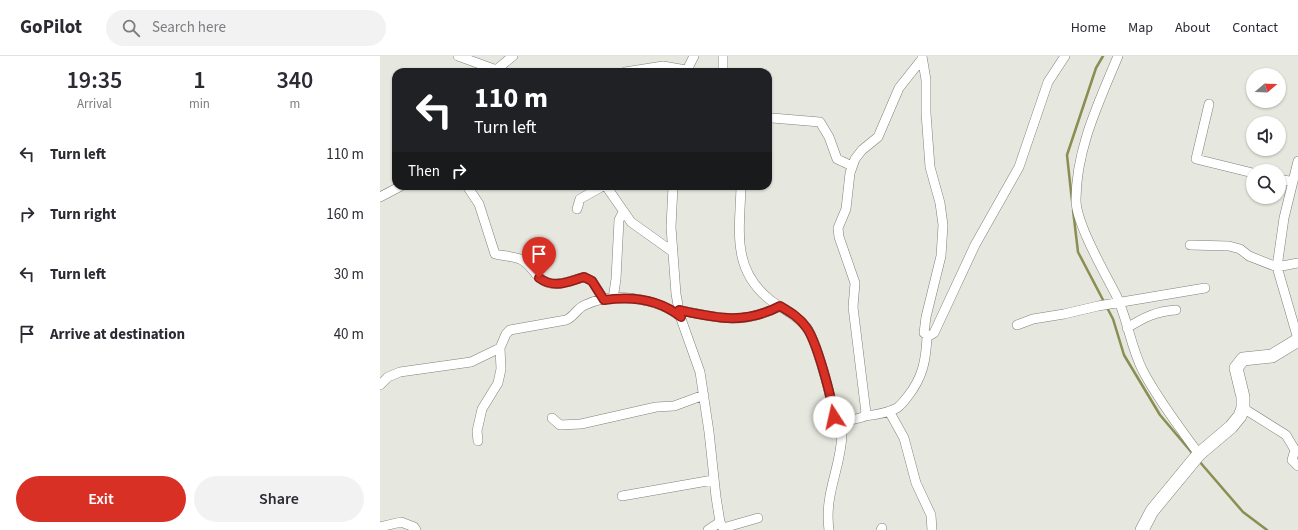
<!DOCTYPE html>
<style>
body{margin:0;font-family:"Source Sans 3",sans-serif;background:#f2f2f3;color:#2b2b33;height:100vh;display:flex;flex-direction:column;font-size:15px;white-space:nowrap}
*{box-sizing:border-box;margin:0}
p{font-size:13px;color:#7c7c81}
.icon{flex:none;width:22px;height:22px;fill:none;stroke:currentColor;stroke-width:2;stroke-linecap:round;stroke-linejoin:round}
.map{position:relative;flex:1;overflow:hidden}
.details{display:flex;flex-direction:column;background:#fff;width:380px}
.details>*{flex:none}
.hud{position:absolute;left:12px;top:12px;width:380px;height:122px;border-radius:12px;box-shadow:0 1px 3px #0004;background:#202124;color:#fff;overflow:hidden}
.needle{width:26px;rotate:71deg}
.fabs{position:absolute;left:866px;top:12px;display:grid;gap:8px}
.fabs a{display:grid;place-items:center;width:40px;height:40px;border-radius:50%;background:#fff;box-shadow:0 1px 3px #0004;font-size:20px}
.pin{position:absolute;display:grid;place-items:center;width:34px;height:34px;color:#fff;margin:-41px -17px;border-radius:50% 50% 50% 0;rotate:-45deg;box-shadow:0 0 4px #0007}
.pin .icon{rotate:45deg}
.me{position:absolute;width:44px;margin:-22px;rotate:350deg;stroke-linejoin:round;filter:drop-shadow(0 0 3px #0008)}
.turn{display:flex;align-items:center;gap:14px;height:84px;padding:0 16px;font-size:18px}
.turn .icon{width:52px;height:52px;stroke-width:2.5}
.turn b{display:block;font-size:28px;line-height:34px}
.then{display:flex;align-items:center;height:38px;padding:0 16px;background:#0003;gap:8px;font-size:15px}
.eta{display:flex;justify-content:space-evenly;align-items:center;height:68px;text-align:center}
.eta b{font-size:24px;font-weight:600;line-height:28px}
.primary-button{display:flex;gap:8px;margin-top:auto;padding:8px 16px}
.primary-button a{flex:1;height:46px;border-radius:24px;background:#d93025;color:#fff;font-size:16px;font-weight:600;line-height:46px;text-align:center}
.primary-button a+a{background:#f2f2f3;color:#2b2b33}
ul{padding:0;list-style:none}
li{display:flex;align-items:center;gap:12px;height:60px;padding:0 16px}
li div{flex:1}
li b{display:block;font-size:15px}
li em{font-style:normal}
header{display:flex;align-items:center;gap:24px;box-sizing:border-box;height:56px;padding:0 20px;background:#fff;border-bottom:1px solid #e1e1e2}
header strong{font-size:19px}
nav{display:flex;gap:22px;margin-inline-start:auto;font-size:14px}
.search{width:280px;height:36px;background:#f2f2f3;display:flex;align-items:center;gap:10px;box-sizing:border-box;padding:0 14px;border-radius:22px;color:#7c7c81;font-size:15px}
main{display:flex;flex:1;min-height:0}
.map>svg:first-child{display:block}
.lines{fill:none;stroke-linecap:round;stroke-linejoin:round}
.stream{stroke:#8a8e51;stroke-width:2.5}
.street-casing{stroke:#808179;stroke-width:10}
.secondary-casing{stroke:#808179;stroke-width:14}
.street{stroke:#fff;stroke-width:9}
.secondary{stroke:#fff;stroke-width:13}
.route-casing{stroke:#8d1f18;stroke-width:10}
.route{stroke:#d93025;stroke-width:7}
</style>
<header>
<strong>GoPilot</strong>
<div class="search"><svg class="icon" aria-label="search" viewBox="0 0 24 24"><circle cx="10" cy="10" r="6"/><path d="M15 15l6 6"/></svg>Search here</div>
<nav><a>Home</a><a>Map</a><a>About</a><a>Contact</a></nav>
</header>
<main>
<section class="details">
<div class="eta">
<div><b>19:35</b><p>Arrival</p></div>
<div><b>1</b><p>min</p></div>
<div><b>340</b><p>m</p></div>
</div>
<ul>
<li><svg class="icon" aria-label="left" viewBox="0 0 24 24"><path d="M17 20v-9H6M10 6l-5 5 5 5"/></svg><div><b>Turn left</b></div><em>110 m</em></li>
<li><svg class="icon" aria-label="right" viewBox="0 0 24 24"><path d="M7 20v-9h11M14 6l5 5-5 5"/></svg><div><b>Turn right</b></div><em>160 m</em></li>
<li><svg class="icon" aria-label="left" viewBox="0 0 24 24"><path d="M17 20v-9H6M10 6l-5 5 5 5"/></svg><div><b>Turn left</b></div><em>30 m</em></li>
<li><svg class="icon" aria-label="arrive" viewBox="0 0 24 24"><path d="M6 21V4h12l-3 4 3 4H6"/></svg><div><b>Arrive at destination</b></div><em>40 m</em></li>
</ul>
<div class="primary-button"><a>Exit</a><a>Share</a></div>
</section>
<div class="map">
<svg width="918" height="474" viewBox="0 0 918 474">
<rect width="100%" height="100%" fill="#e6e7de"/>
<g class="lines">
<path class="stream" d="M692,145L687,99L716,12L723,0
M693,154L698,196L733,263L744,299L780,359L813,398
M819,405L863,456L887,474"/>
<g class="street-casing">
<path id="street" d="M78,0L122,16
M343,0V16
M542,0L546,24V57L550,111L560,147L563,169L561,200L546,261L544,277L549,280L554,277L595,189L639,111L668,26L685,0
M738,0C719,46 696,93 696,144C696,168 726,219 737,241C748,265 751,292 763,315C777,342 801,374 819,398
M116,14L133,0
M245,16L283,10L306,14
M306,16L314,0
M829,48L816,103L873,117
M392,62L440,66L449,81L457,103L472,110
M918,105L904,162L897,211L918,283
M899,123L913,126
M87,130L99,148L115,198C123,200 132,200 140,203C147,206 151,212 156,218C169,235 187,226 204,221L212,225L224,244
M226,130L251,166L293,196
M293,130L291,171L296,238L300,260L320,316L329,376L336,441L340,466L344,474
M361,130C360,173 351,212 389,243C401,253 417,258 427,272C436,285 449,333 452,350C453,355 453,360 455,365C457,370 461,373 462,378C461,412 444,437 449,474
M0,141L21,130
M197,153L200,143L223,130
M810,189L849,190L860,193L869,200L897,211L918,207
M233,243L236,223L239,164L243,156
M299,254C337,262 364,269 400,250
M637,269L653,263L684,258L718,250L825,232
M747,272C763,262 776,255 796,254
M0,329L8,321L20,316L91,306L120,292L126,278L130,274L186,264C194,261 197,252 205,249C234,235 277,242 301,261
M863,352L906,379L915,394L912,404L918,410
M509,355L524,382L536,427L551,459L552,474
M484,360C496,359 507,357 517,352C521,349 525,344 528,340C543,321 546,304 547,280
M172,362L180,369L201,368L276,351L294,350L324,339
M456,368L483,361L486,357L473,251L475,227L459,181L458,172L466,153L470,117L475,103L482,94L498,81L519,32L542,3
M98,385L97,375L102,353L118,327L121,313L120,292
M242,440L333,424
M0,471L21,466L34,471L36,474
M343,472L378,462
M328,474L340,466
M501,474L502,472"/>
</g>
<g class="secondary-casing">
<path id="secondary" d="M762,474L772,455L819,398L851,371L860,360L863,352V341L856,312L863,303L892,300L918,284"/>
</g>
<use href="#street" class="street"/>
<use href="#secondary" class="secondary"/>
</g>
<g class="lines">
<g class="route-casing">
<path id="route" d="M159,222C175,233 187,226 204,221L212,225L224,244C252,240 279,243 301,261L299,254C336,262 364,269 400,250C410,256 419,261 426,271C437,285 452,343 454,361"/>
</g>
<use href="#route" class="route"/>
</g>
</svg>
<div class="fabs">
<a><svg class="needle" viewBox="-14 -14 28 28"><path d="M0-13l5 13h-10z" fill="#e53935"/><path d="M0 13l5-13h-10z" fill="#7c7c81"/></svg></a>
<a><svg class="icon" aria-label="sound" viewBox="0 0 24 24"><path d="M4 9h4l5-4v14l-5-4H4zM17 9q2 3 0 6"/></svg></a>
<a><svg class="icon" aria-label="search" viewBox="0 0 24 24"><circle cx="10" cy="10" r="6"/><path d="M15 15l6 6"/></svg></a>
</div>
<div class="pin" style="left:159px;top:222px;background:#d93025"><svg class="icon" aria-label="arrive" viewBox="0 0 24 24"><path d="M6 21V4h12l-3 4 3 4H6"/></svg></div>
<svg class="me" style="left:454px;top:361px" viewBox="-20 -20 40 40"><circle r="19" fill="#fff"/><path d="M0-13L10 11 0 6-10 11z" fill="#d93025"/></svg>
<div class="hud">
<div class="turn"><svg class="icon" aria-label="left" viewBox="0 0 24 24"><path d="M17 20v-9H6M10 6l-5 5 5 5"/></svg><div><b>110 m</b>Turn left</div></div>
<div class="then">Then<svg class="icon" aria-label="right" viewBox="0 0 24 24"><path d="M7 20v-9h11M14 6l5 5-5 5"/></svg></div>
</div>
</div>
</main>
